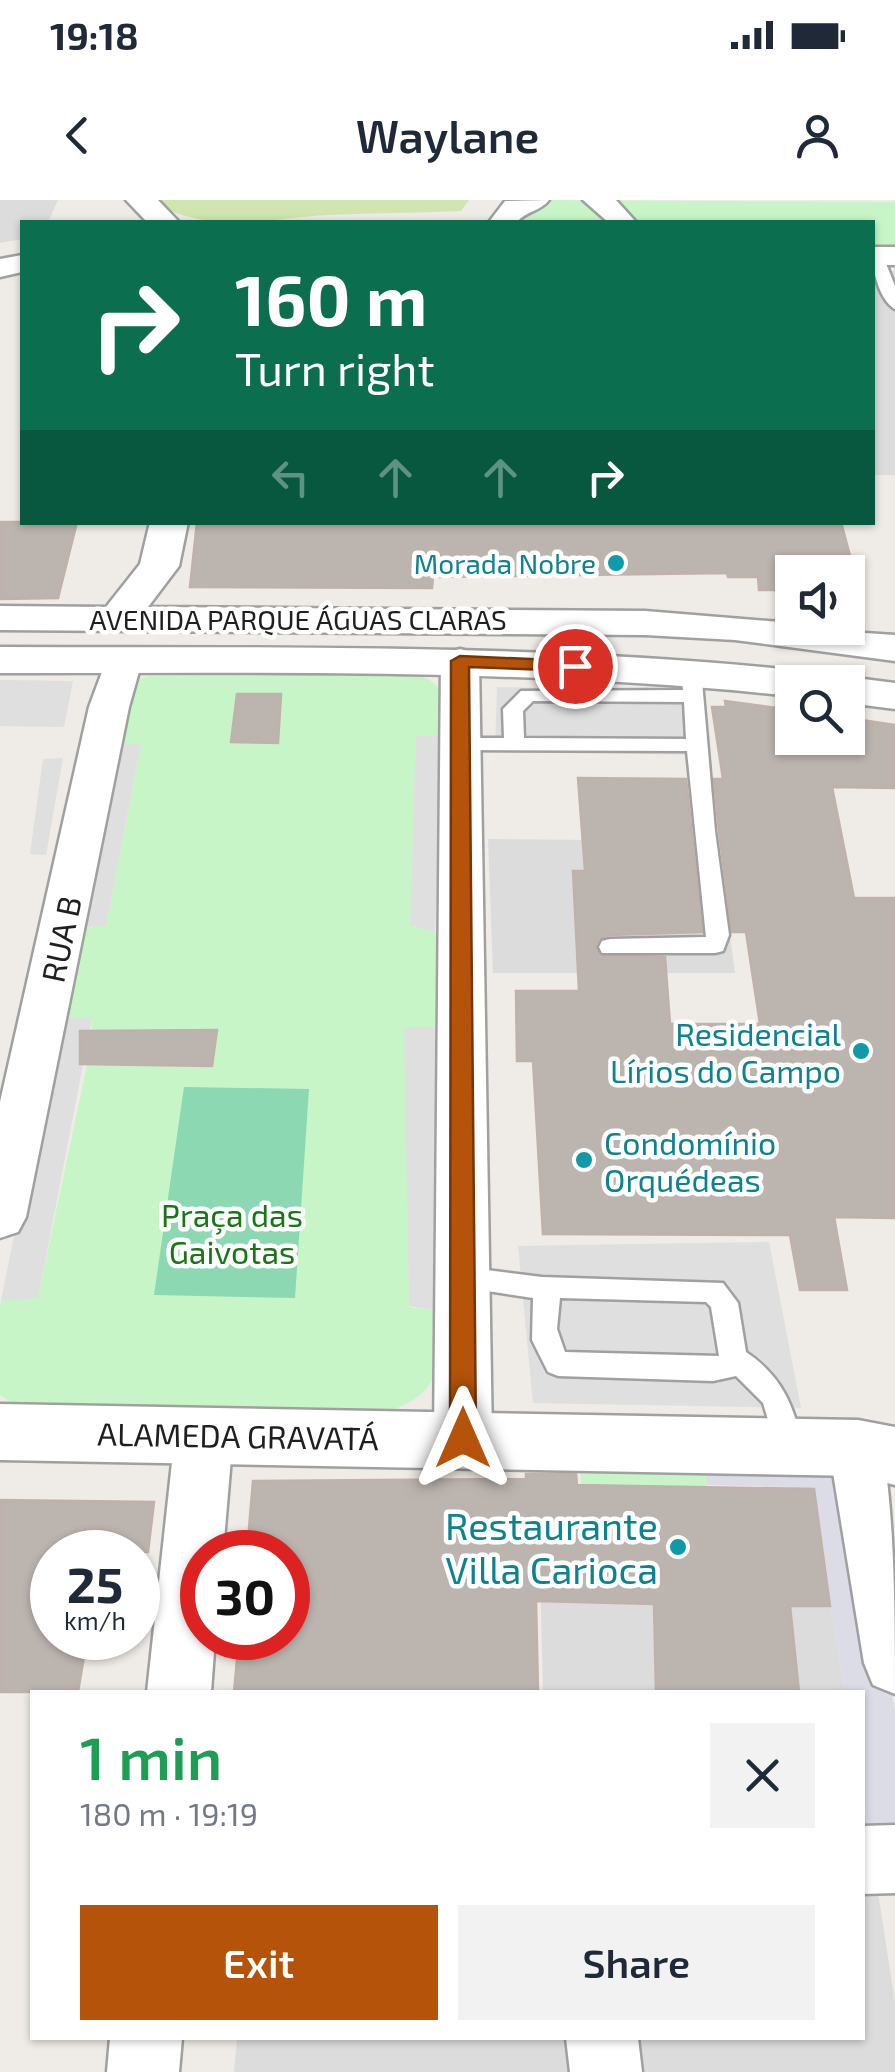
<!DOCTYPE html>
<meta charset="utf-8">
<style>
body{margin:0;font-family:"Exo 2",sans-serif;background:#f2f2f3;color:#1f2937;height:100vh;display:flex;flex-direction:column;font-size:38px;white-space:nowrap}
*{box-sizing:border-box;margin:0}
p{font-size:32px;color:#747a83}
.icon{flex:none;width:55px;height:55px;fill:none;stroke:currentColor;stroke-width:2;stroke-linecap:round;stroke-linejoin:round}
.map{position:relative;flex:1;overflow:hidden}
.side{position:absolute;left:30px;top:1490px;width:835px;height:350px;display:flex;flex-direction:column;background:#fff;border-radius:0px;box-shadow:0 2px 8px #0004}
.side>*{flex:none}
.top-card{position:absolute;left:20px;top:20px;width:855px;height:305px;border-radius:0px;box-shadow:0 2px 8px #0004;background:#0b6e4f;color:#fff;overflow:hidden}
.buttons{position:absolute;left:775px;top:355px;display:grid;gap:20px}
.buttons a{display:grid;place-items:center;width:90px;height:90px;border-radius:0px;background:#fff;box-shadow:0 2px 8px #0004;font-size:50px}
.speed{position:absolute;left:30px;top:1330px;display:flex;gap:20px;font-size:50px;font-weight:700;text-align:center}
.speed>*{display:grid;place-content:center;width:130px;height:130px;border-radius:50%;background:#fff;box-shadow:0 2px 8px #0004;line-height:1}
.speed small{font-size:25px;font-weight:400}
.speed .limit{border:15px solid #d22;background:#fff;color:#111}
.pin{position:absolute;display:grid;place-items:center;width:85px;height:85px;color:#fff;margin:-42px;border:5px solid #fff;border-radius:50%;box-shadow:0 2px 10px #0007}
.me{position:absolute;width:110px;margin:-55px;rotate:0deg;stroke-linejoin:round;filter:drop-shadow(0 0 8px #0008)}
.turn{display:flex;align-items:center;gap:35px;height:210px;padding:0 50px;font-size:45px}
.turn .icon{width:130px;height:130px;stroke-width:2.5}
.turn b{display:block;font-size:70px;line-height:85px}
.lanes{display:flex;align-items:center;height:95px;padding:0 50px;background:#0003;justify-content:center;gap:50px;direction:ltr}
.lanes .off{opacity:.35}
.round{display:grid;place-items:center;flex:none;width:105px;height:105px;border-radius:0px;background:#f2f2f3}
.headline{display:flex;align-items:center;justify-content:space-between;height:170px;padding:0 50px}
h1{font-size:60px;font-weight:600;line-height:75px;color:#1e9e55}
.cta{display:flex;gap:20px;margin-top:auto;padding:20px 50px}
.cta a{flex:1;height:115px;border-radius:0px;background:#b45309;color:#fff;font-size:40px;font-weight:600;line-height:115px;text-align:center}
.cta a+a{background:#f2f2f3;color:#1f2937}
.status{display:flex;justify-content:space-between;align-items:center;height:70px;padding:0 50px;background:#fff;direction:ltr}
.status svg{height:28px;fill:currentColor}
header{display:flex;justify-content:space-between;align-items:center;height:130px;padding:0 50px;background:#fff;font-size:45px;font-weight:600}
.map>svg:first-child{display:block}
.residential{fill:#dddcdc}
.grass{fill:#d0e5b0}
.park{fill:#c8f5c7}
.pitch{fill:#8bd8b2}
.parking{fill:#dfdfdf}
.plaza{fill:#dbdce5}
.building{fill:#bcb4af;stroke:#c0b1aa;stroke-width:2.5}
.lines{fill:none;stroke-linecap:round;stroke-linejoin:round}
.service-casing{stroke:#a0a0a0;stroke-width:5}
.minor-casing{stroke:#a0a0a0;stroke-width:5}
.tertiary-casing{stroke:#a0a0a0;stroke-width:5}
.service{fill:#fff;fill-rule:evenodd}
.minor{fill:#fff;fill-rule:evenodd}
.tertiary{fill:#fff;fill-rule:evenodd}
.route{fill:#b45309;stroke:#753606;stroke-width:2.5}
.culture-dot{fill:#0f9aa8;stroke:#fff;stroke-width:4}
.labels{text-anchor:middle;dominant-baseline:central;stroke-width:9;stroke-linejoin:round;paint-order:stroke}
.far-culture-label{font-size:28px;fill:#0d838f;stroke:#fff;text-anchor:end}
.far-street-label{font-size:28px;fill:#1f1f1f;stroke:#fff}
.street-label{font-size:32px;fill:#1f1f1f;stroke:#fff}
.culture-label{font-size:32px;fill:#0d838f;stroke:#fff;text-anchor:end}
.park-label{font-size:32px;fill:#177615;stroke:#fff}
.near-culture-label{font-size:38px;fill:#0d838f;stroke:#fff;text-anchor:end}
</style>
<div class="status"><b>19:18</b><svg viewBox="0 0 49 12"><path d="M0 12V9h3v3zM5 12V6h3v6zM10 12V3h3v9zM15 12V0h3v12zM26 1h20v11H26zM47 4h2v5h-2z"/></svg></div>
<header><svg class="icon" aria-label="back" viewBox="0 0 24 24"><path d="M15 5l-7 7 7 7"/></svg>Waylane<svg class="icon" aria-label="person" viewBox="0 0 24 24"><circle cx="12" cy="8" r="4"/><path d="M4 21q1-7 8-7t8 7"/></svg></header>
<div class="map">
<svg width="895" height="1872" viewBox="0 0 895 1872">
<rect width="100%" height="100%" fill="#efebe6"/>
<path class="residential" d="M0,0H58L48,22H22V39L0,43Z
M873,71H895V275H873Z
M488,639L717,641L735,773H493Z
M540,1373L827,1382L845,1492H543Z
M863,1596L895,1802V1872H234L237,1838H862Z"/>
<path class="grass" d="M161,0H469L461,11C417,13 372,13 328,15C270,18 225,32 167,10Z"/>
<path class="park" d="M535,0L895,2V48H873L872,22H503L515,7Z
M419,475C449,485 443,508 442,536H416L410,725L435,732L442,741L438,827H405L409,1107L438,1111C440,1164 445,1192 387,1212L14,1204L0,1195V1106L1,1101L38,1097L91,846L92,819L58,818L76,727L106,726L141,545H113L132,483L148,476Z
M580,1256L704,1260L710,1314L582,1312Z"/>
<path class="pitch" d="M184,887L309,889L295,1098L154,1095Z"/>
<path class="parking" d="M0,480L73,481L64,527L0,526Z
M497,487L691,491L697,555L495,551Z
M416,536H442L435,732L410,725Z
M141,544L106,726L76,727L113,545Z
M63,558L46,655L30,654L43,559Z
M58,818H92L38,1098L1,1101Z
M404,827H438V1111L409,1106Z
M769,1042L801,1208L533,1203L518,1046Z"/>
<path class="plaza" d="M704,1260L825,1267L848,1286L862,1322L895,1511V1696L879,1695L863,1596L862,1492H845L815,1307L792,1287L707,1285Z"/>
<path class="building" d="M0,322H77L58,398L0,399Z
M197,322H841L859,390H848V372H792V390H759L758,377H728L727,373L433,377L432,388L190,387Z
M237,494H281L278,543L231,542Z
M725,501L792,510V538H848V518L895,525V588L832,587L854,698H895V1018L834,1017L847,1090H800L790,1035L543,1034L533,861H517L516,791H579L573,671H585L578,578L686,579L702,732L609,735L599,739L596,745L599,755L665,757L670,824H760L746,732H732L719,631L714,579H723L712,507H726Z
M217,830L212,866L80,864V831Z
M526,1274H576L577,1285L814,1289L830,1406H790L799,1492H656L654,1404L536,1401L538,1492H234L239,1438H288V1352H247L253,1281L526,1279Z
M0,1300L154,1302L148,1352H52V1438H87L78,1492H0Z"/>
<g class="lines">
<g class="service-casing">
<path id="service" d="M872,53L883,56L895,86V109C880,101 872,70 872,53Z
M691,464L701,470L715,631L729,735L723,751L715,753H602L599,747L602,741L610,739L706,737L687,551L463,550L453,544L463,538H504L503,509L521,491L683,490L681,470ZM533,501L684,502L686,539L524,538L523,511Z
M463,1067L542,1077L723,1083L738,1103L746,1152C782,1176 794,1206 803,1247L799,1256L789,1260L779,1256L763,1203L736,1176L713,1181L558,1176L548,1172L532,1140L533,1098L454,1086L450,1078L454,1070ZM560,1098L706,1102L711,1107L719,1156L565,1152L557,1129Z"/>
</g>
<g class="minor-casing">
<path id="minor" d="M549,0C541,11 526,11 517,22H489L505,1Z
M583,0H616L636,22H608Z
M872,47H895V65H872Z
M22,55V72L0,77V59Z
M123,449L137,453L142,461L129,507L26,1017L18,1032L0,1038V902L89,507L109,453Z
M460,449L474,453L479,461L492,1238L483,1256L463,1264L443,1256L434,1238L441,461L446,453Z
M204,1209L224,1217L233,1235L223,1352H202V1438H215L211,1492H147L175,1235L184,1217Z
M858,1222L878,1230C895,1292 895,1422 895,1494L873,1485L864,1463L829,1248L838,1230Z
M895,1625V1693L862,1694V1626Z
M110,1838H182L179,1872H107Z
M566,1838H638L642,1872H570Z"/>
</g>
<g class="tertiary-casing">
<path id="tertiary" d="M126,0H158L179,22H147Z
M150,322H188L179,366L148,407L645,411L792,423V428L895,435V461L735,440L645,435L0,430V406L106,407L140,364Z
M0,447C265,448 528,443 792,470L807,474L813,482H792V496C528,468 265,473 0,473Z
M848,477L895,483V509L848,503V482H832Z
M0,1204L858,1220L895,1227V1285L858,1276L0,1260Z"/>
</g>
<use href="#service" class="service"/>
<use href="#minor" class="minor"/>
<use href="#tertiary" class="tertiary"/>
</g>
<path class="route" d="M460,456L575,461L584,466L575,471L469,467L476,1238L472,1246L463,1250L454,1246L450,1238L451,461Z"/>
<g class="culture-dot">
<circle cx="616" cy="363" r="10"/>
<circle cx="861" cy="851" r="10"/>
<circle cx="584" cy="960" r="10"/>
<circle cx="678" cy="1347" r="10"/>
</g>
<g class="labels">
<g class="far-culture-label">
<text x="596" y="363">Morada Nobre</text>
</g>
<g class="far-street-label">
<text x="298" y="419">AVENIDA PARQUE ÁGUAS CLARAS</text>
</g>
<g class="street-label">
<text transform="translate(60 739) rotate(-78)">RUA B</text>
<text transform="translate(238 1235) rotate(1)">ALAMEDA GRAVATÁ</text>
</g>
<g class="culture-label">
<text x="841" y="833">Residencial<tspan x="841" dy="37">Lírios do Campo</tspan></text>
<text x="604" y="942" text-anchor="start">Condomínio<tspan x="604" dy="37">Orquédeas</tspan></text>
</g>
<g class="park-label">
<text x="232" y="1014">Praça das<tspan x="232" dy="37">Gaivotas</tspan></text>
</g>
<g class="near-culture-label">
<text x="658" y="1325">Restaurante<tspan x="658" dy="44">Villa Carioca</tspan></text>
</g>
</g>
</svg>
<div class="buttons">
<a><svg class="icon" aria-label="sound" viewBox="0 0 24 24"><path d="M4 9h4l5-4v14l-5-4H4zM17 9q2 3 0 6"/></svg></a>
<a><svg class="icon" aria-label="search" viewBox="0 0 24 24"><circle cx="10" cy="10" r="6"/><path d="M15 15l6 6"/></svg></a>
</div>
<div class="speed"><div>25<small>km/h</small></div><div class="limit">30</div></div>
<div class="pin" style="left:575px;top:466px;background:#d93025"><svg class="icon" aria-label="arrive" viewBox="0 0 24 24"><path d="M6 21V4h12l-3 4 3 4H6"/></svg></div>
<svg class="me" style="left:463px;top:1238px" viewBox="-20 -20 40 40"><path d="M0-17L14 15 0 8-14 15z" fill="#b45309" stroke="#fff" stroke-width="4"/></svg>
<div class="top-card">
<div class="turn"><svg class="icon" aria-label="right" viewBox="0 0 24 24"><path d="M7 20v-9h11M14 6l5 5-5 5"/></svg><div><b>160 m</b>Turn right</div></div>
<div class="lanes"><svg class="icon off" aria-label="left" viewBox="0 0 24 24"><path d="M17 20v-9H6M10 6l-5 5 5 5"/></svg><svg class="icon off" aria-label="ahead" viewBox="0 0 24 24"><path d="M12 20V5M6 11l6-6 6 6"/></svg><svg class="icon off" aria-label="ahead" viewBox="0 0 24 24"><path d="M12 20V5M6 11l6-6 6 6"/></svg><svg class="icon" aria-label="right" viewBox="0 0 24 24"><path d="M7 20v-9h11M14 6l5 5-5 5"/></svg></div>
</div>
<section class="side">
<div class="headline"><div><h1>1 min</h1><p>180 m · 19:19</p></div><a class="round"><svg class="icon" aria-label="close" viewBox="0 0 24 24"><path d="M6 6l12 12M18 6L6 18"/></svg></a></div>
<div class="cta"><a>Exit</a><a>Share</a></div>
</section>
</div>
